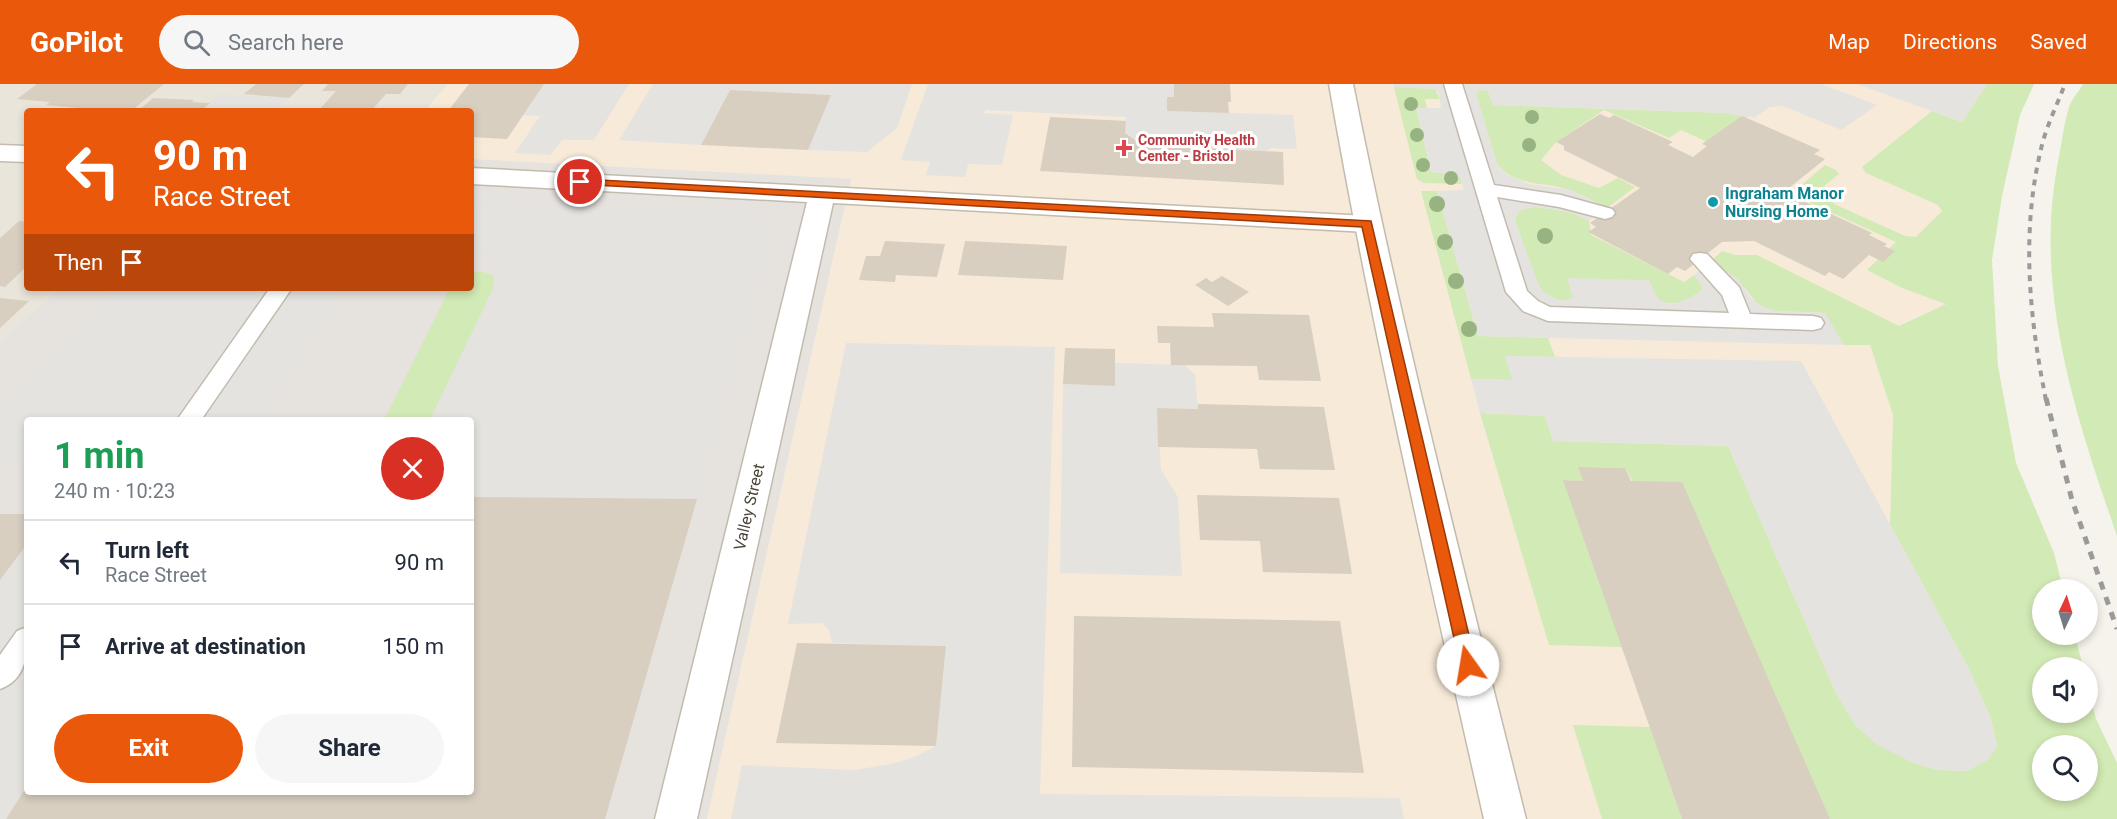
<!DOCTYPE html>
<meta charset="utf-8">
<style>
body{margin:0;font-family:Roboto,sans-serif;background:#f6f6f7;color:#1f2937;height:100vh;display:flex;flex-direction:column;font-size:22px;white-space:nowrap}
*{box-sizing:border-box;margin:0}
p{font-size:20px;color:#747a83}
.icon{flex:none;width:33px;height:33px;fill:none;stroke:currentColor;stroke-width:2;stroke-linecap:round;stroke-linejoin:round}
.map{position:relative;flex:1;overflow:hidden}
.side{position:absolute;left:24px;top:333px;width:450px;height:378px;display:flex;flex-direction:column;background:#fff;border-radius:6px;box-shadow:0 3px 9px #0003}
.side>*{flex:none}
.banner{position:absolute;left:24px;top:24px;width:450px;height:183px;border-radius:6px;box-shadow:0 3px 9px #0003;background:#ea580c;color:#fff;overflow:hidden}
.needle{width:39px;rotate:4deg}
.fabs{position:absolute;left:2032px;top:495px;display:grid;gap:12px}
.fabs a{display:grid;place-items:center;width:66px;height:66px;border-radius:50%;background:#fff;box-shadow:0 3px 9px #0003;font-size:30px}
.pin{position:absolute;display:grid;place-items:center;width:51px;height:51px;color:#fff;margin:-26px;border:3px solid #fff;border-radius:50%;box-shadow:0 2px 6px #0007}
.me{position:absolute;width:66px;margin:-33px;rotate:347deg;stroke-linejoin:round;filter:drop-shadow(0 0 4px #0008)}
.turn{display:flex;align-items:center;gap:21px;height:126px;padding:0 30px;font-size:27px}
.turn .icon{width:78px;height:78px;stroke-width:2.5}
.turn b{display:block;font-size:42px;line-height:51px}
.then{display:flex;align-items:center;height:57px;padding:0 30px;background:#0003;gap:12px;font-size:22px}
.round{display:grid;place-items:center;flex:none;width:63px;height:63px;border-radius:32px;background:#f6f6f7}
.overview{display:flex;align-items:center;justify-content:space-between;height:102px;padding:0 30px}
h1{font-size:36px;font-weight:700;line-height:45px;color:#1e9e55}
.cta{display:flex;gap:12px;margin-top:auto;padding:12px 30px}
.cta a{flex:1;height:69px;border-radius:36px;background:#ea580c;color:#fff;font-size:24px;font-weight:700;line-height:69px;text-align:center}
.cta a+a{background:#f6f6f7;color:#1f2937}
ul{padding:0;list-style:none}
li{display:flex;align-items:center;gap:18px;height:84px;padding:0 30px;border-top:2px solid #e0e1e3}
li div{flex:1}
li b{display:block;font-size:22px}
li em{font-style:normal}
header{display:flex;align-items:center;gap:36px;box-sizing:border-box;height:84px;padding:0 30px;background:#ea580c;color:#fff}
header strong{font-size:28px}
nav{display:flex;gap:33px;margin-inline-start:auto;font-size:21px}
.search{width:420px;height:54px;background:#f6f6f7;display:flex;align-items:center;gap:15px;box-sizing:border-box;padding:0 21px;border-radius:33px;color:#747a83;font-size:22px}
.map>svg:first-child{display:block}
.residential{fill:#eae5da}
.commercial{fill:#f7ead8}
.industrial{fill:#e6e2dd;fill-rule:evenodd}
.green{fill:#d2eab5;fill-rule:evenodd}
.parking{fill:#e5e3e0}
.building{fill:#d8cfc1}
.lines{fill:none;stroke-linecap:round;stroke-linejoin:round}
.service-casing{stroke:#c2bbae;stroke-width:3}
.minor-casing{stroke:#c2bbae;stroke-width:3}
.tertiary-casing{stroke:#c2bbae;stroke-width:3}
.service{fill:#fff;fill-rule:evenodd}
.minor{fill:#fff;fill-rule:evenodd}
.tertiary{fill:#fff;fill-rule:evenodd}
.rail-far1{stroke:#9a9a9a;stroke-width:4;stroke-dasharray:6 6;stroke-linecap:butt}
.rail{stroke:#9a9a9a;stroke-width:5;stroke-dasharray:8 8;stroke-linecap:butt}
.tree{fill:#97b381}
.route{fill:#ea580c;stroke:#983908;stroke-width:1.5}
.health-dot{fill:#e0444e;stroke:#fff;stroke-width:2}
.culture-dot{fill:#0f9aa8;stroke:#fff;stroke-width:2}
.labels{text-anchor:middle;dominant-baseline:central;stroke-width:6;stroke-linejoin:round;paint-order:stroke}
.far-health-label{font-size:14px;font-weight:bold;fill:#be3a42;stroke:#fff;text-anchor:start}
.culture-label{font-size:16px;font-weight:bold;fill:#0d838f;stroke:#fff;text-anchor:start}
.street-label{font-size:16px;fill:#4b4439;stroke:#fff}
</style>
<header>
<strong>GoPilot</strong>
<div class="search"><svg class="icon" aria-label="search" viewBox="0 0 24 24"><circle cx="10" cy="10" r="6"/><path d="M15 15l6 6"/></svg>Search here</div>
<nav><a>Map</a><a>Directions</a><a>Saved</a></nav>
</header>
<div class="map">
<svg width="2117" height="735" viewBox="0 0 2117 735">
<rect width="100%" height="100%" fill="#f6f3ec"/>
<path class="residential" d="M0,0H448L425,27H27V204H59L0,258Z"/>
<path class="commercial" d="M448,0H2006L1942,127L1917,153L1946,220L1899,242L1870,261L1893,331L1890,441L1969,585L2043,735H707L851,96L471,75V27H425Z"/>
<path class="industrial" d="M471,75L851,95L707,735H0V258L59,204H471ZM27,336H471V708H27Z"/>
<path class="green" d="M1987,0H2034L2020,31L2002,112L1992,176L1998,282L2016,379L2054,469L2063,505L2043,506V550L2075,551L2083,583L2043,584V628H2088V603L2096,635L2117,679V735H1830L1625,384L1578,383L1583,397L1564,396L1622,563L1549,561L1480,329L1545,332L1553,357L1728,362L1836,609L1856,642L1911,678L1938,686L1967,687L1997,662L1991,635L1969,585L1890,441L1893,331L1870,261H1844L1824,229L1776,227L1765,224L1758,221L1746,205L1711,177L1722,167L1735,171H1757L1899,242L1946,220L1902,204L1867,186L1896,158L1791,110L1825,81L1836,86L1839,90L1824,102L1834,120L1905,152L1916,153L1942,127L1938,121L1866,89L1862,83L1932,27L1962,38ZM2043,662H2088V706H2043Z
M2083,0H2117V452C2075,330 2032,203 2059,73C2062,57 2064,39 2069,23C2072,15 2079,7 2083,0Z
M1394,3L1435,5L1440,15H1425L1427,25L1416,24L1431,88L1452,89L1460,93L1462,100L1424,99L1417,95Z
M1481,6L1488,7L1493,21L1725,29L1737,30L1747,34L1712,60L1681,46L1669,54L1604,26L1556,58L1541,76L1561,91L1599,104L1618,94L1635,103L1607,124C1596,119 1584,111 1572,107C1546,96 1518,105 1497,80L1477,14L1476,10Z
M1421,107H1437L1478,252L1548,254L1555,273L1505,272L1513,296L1471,295Z
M1534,123C1554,125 1572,126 1589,137L1591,151L1684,198L1694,191L1702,202L1701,207C1689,216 1672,225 1658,215L1568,194L1574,214C1563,220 1547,215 1540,204C1530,187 1523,156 1515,137C1516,126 1524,124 1534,123Z
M471,188H483L494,192L493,205L430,336H384L450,204H471Z
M1573,641L1650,643L1682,735H1602Z"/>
<path class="parking" d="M544,0H629L594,56H562L550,71L515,69L540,32L523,31Z
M653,0H912L897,44L867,68L808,66L830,11L730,6L701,61L619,56Z
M928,0H1174V13H1167V27L1293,31L1297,65L1271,64L1265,67L1143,61L1125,49L1126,33L986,26L983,29L1013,31L1002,81L968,80L965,93L926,91L930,79L927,78L901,76Z
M1393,0H1821L1877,21L1841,46L1783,22L1770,23L1754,34L1750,32L1747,34L1725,29L1493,21L1488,7L1481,6L1476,10L1497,80L1502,86L1510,92L1529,100L1571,106L1607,124L1589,137L1570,128L1535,123L1520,126L1516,131L1515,137L1540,204L1545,209L1561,217L1573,214L1567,194L1649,196L1658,215L1669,220L1677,219L1693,213L1701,207L1702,202L1694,191L1711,177L1738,195L1752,215L1765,224L1776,227L1825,229L1844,261L1478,252L1437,107L1464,106L1460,93L1456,91L1431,88L1416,24H1441L1439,9L1434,5L1394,3Z
M1857,0H1987L1962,38Z
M218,10L289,14L277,27H201Z
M471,116L744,132L765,137L769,149L692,416L471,413V336H430L493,205L494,192L490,174L485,166L471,164Z
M117,204H339L259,336H27V378L0,377V322Z
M846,259L1055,263L1040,710L1400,714L1404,735H731L742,681L854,686L891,680L915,673L936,662L946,562L832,559L829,546L822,539L788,540Z
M1505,272L1801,277L1969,585L1991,635L1997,662L1988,676L1967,687L1938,686L1911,678L1876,660L1856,642L1836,609L1728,362L1553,357L1545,332L1480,329L1471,295L1512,296Z
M1115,279L1185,281L1195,291L1198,325L1157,324L1161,386L1178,413L1182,492L1060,489L1063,300L1115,302Z
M27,460V702L6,735H0V496Z"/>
<path class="building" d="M37,0H164L131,27H113L46,21L50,18L17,15Z
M256,0H304L289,14L244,10Z
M328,0H408L400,10H386L371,27H318L336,7H322Z
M469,0H544L507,55L471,53V27H448Z
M1174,0H1230L1231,18H1228L1229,29L1167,27V13H1174Z
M730,6L831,11L808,66L701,61Z
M153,14L194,16L192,18L210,19L201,27H138Z
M1600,30L1609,34L1614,31L1673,58L1668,61L1693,73L1707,62L1702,60L1742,32L1820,66L1814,70L1825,75L1784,108L1872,149L1869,151L1887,160L1884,162L1895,167L1883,178L1869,171L1843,195L1829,188L1825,192L1754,157L1722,158L1685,187L1677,183L1668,190L1588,148L1596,143L1590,139L1640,104L1564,66V62L1556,58Z
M1050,33L1126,37L1125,49L1143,61L1283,68L1284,101L1040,87Z
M19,137L27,138V182L5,203L0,202V154Z
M885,157L945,160L937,193L896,191L895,198L859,196L866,172H880Z
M965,157L1067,162L1063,196L958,191Z
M1222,192L1249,208L1228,222L1195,201L1206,194L1212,198Z
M0,214L29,217L0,244Z
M1212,229L1309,231L1321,297L1259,296L1257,282L1171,281L1170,259H1158L1157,242L1214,243Z
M1065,264L1115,265V302L1063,300Z
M1198,320L1324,323L1335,386L1260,385L1257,365L1158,363L1157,324L1198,325Z
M1578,383L1625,384L1631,397L1682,398L1830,735H1682L1563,396L1583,397Z
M1197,411L1339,414L1352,490L1263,488L1260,457L1200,456Z
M471,413L697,415L605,735H6L27,702V708H471Z
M0,430H27V460L0,496Z
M1074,532L1340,537L1364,689L1072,683Z
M797,559L946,562L936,662L776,659Z"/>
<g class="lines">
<g class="service-casing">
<path id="service" d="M1444,0H1462L1494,101L1561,111L1612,125L1615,129L1612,133L1605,135L1559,123L1497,113L1527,207L1538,217L1550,223L1729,229L1722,211L1690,175L1693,170L1700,169L1707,170L1739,203L1750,230L1813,232L1821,234L1824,239L1821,244L1813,246L1548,237L1523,227L1506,208Z
M270,204H292L201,336H177Z
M27,543C27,568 28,595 0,605V571L17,547Z"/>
</g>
<g class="minor-casing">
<path id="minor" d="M0,61L27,62V78L0,77Z
M471,84L1367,132L1377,134L1381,140L1377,146L1367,148L833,119L697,735H655L807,118L471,100Z"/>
</g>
<g class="tertiary-casing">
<path id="tertiary" d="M1329,0H1353C1402,247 1465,491 1526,735H1484C1429,491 1372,247 1329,0Z"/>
</g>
<use href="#service" class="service"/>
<use href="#minor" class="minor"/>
<use href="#tertiary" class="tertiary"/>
<path class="rail-far1" d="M2046,316C2029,233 2021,148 2041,65C2046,43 2057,21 2065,0"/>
<path class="rail" d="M2046,314L2072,416L2117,545"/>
</g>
<g class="tree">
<circle cx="1411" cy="20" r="7"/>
<circle cx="1532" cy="33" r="7"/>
<circle cx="1417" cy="51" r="7"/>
<circle cx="1529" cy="61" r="7"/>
<circle cx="1423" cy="81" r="7"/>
<circle cx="1451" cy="94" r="7"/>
<circle cx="1437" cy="120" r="8"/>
<circle cx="1545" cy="152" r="8"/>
<circle cx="1445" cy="158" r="8"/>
<circle cx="1456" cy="197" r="8"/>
<circle cx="1469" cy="245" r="8"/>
</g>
<path class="route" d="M580,95L1371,137L1476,581L1474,586L1468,588L1462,586L1460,581L1362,143L576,100L575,98Z"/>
<path class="health-dot" d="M1121 55h6v6h6v6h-6v6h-6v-6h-6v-6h6z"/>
<circle class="culture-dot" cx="1713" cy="118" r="6"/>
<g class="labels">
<g class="far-health-label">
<text x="1138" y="56">Community Health<tspan x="1138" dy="16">Center - Bristol</tspan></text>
</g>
<g class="culture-label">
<text x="1725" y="109">Ingraham Manor<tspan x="1725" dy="18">Nursing Home</tspan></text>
</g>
<g class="street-label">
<text transform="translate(749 423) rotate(-77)">Valley Street</text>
</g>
</g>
</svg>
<div class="fabs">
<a><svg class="needle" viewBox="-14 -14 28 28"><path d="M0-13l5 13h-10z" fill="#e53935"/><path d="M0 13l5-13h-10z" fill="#747a83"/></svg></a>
<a><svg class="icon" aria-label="sound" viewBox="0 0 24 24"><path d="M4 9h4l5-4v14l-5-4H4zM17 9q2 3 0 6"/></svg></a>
<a><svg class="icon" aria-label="search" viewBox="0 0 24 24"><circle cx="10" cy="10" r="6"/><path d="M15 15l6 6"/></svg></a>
</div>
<div class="pin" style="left:580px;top:98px;background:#d93025"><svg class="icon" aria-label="arrive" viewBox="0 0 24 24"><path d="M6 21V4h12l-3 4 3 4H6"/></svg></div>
<svg class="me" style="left:1468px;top:581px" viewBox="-20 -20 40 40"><circle r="19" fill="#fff"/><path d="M0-13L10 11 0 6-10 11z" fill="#ea580c"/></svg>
<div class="banner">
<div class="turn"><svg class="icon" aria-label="left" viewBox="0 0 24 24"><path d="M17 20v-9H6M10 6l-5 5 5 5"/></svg><div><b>90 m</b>Race Street</div></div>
<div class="then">Then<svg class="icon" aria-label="arrive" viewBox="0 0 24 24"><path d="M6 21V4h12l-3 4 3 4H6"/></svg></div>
</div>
<section class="side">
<div class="overview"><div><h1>1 min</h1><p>240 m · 10:23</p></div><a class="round" style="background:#d93025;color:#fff"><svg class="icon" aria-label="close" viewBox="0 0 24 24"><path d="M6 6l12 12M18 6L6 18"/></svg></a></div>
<ul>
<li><svg class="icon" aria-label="left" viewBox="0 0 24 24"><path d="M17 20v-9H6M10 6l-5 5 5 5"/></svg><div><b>Turn left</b><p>Race Street</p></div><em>90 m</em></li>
<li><svg class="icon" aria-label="arrive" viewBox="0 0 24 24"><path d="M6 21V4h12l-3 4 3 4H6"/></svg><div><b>Arrive at destination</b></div><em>150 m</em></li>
</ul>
<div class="cta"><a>Exit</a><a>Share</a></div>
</section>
</div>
